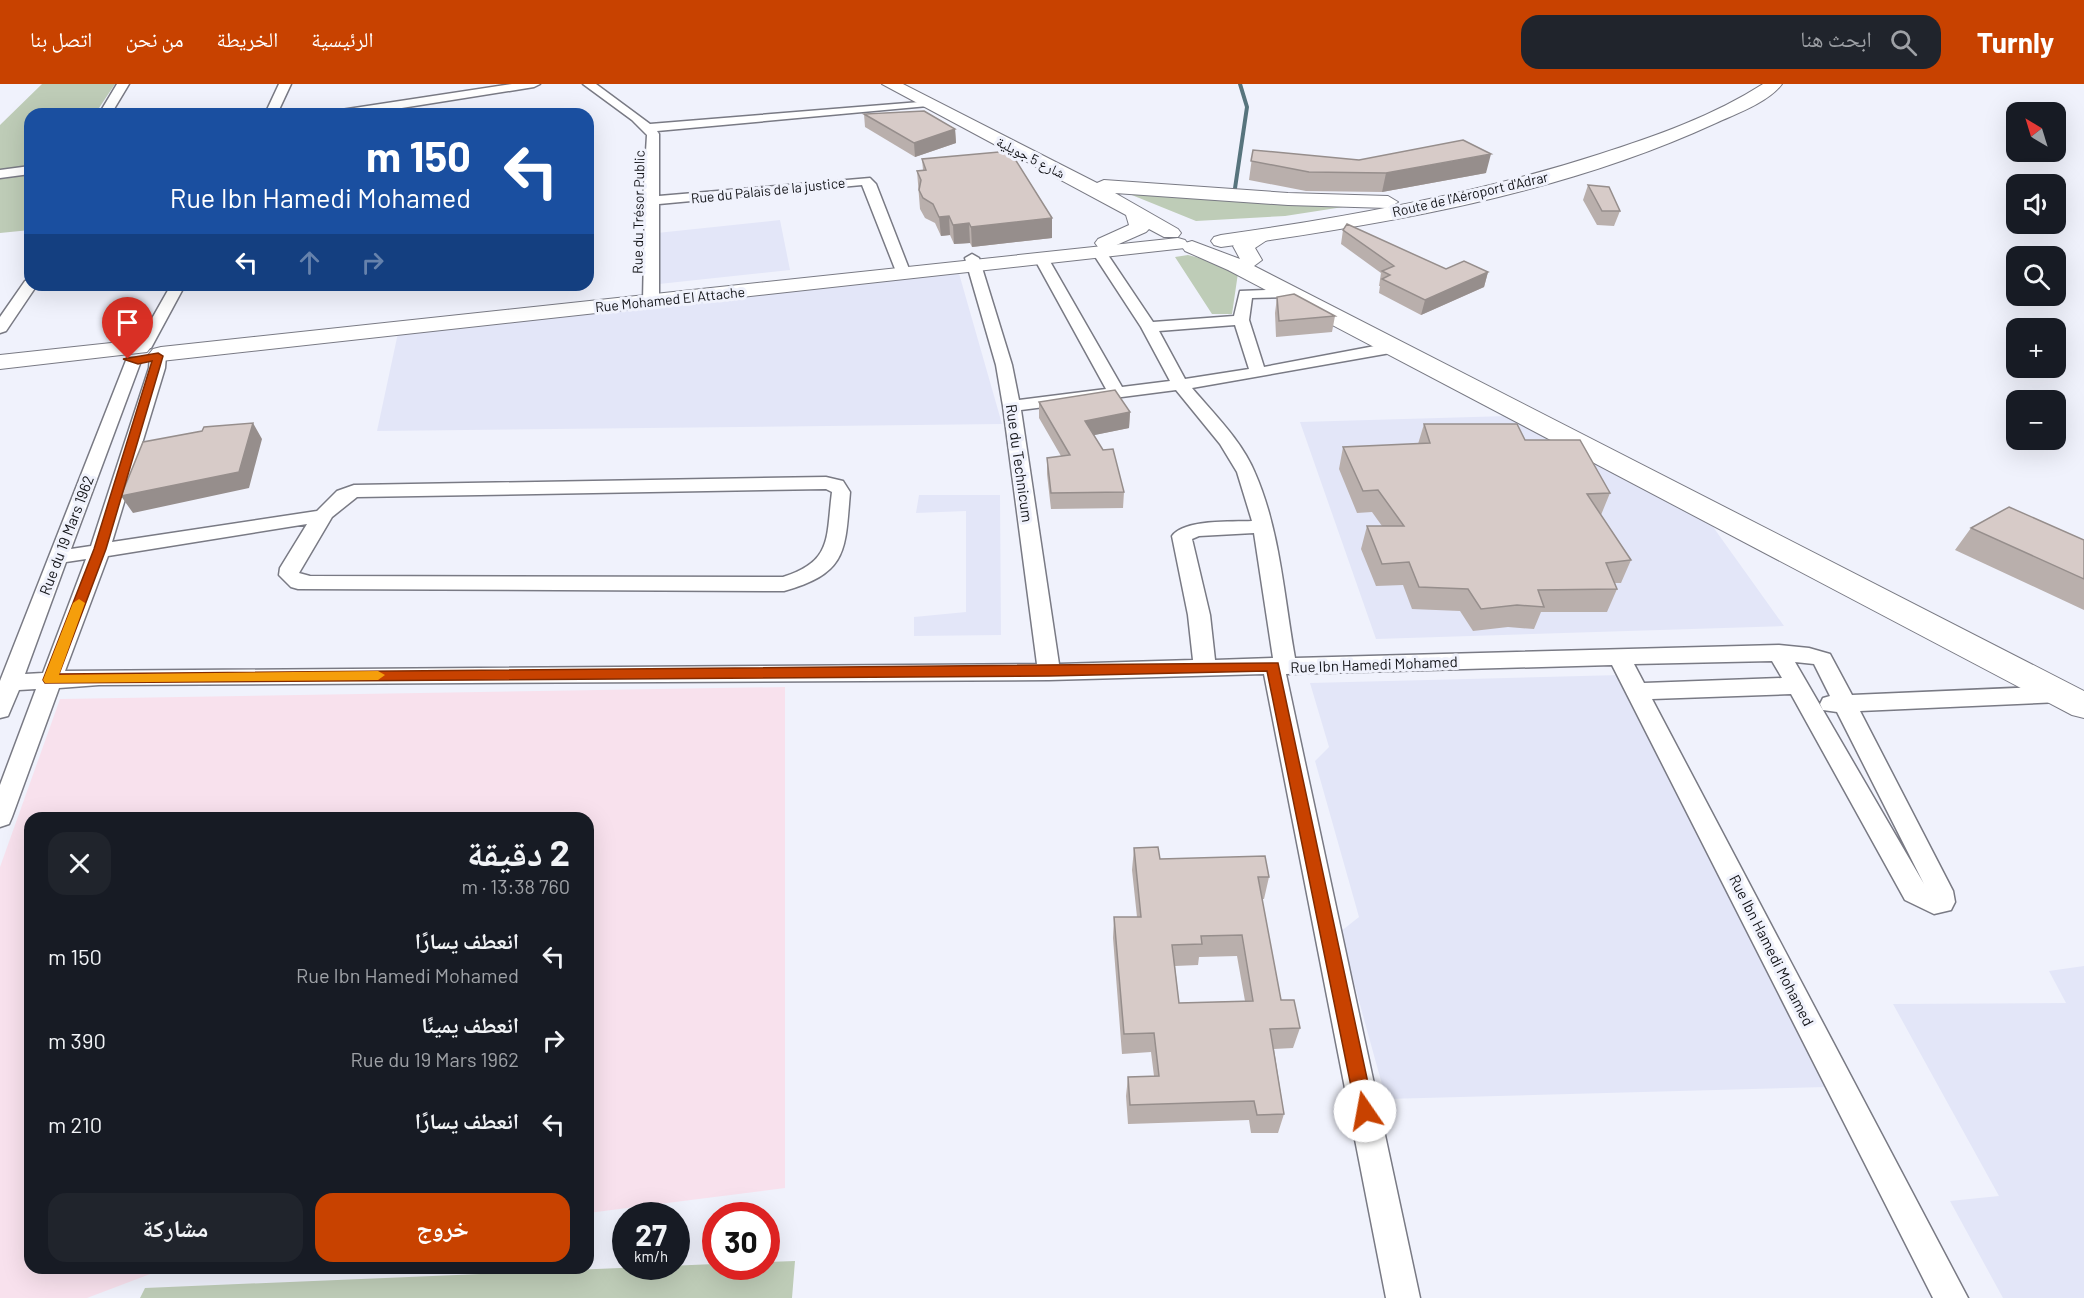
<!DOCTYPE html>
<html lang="ar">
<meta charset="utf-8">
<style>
body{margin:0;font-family:Barlow,"Noto Naskh Arabic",sans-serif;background:#20242c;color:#f1f3f6;direction:rtl;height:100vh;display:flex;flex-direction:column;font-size:22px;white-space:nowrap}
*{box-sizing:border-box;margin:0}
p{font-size:20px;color:#9ea1a6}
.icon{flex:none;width:33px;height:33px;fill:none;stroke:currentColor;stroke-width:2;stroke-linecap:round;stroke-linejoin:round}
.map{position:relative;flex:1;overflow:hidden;direction:ltr}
.details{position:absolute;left:24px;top:728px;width:570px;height:462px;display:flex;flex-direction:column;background:#171b24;border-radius:18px;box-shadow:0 6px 24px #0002;direction:rtl}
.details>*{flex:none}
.banner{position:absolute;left:24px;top:24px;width:570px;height:183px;border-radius:18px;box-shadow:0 6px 24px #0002;direction:rtl;background:#1a4fa0;color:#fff;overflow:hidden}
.needle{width:39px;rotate:322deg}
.fabs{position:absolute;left:2006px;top:18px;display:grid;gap:12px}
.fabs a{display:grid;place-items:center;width:60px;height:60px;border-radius:12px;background:#171b24;box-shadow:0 6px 24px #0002;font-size:30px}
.speed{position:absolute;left:612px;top:1118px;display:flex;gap:12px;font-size:30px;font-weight:700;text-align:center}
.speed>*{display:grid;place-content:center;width:78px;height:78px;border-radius:50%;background:#171b24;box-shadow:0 6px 24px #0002;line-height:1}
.speed small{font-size:15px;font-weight:400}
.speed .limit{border:9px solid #d22;background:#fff;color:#111}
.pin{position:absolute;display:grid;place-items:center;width:51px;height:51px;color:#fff;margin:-62px -26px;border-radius:50% 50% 50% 0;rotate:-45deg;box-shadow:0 0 6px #0007}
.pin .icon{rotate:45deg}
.me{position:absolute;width:66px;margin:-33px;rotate:348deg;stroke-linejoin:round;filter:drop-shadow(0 0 4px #0008)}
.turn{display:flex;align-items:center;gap:21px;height:126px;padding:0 24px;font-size:27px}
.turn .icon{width:78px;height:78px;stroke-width:2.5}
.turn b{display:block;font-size:42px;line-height:51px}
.lanes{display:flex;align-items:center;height:57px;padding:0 24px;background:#0003;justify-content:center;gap:30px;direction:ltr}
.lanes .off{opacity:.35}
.round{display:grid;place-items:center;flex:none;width:63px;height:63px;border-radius:18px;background:#20242c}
.summary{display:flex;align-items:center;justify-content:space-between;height:102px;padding:0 24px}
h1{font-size:36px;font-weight:700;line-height:45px}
.cta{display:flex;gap:12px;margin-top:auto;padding:12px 24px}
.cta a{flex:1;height:69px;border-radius:18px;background:#c84200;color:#fff;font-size:24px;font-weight:700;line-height:69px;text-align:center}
.cta a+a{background:#20242c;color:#f1f3f6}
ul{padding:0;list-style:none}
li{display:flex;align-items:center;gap:18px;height:84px;padding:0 24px}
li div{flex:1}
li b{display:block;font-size:22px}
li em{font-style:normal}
header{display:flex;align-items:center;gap:36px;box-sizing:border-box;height:84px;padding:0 30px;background:#c84200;color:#fff}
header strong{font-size:28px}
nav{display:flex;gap:33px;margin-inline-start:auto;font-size:21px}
.search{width:420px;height:54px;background:#20242c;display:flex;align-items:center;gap:15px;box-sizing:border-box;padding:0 21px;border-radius:18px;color:#9ea1a6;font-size:22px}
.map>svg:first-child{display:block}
.built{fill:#e3e6f8}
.medical{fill:#f8e1ed}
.green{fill:#beccb7}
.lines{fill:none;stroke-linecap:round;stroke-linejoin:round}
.stream{stroke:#57747d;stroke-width:4}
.street-casing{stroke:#797a84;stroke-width:3}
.secondary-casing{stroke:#797a84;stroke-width:2}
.primary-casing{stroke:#797a84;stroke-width:2}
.street{fill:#fff;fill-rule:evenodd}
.secondary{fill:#fff;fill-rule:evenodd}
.primary{fill:#fff;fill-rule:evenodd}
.wall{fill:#b9afac;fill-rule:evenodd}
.shaded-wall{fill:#968e8c}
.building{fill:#d7cbc8;stroke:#968e8c;stroke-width:1.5;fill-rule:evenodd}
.route{fill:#c84200;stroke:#822b00;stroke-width:1.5}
.slow{fill:#f59e0b}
.labels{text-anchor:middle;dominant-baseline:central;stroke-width:6;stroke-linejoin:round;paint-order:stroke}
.far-street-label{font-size:14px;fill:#121317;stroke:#f0f2fc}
.street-label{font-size:15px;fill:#121317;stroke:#f0f2fc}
</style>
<header>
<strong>Turnly</strong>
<div class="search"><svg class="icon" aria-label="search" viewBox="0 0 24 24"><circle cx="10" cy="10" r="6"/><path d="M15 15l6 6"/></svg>ابحث هنا</div>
<nav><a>الرئيسية</a><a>الخريطة</a><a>من نحن</a><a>اتصل بنا</a></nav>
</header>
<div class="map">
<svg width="2084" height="1214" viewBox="0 0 2084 1214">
<rect width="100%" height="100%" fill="#f0f2fc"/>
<path class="built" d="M780,136L790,186L659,200L657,149Z
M958,186L1002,340L377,347L398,249Z
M1508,332L1711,440L1784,542L1376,555L1300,338Z
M919,411H1000L1001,551L914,552V533L966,528V427L916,429Z
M1620,591L1826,1003L1386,1015L1340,848L1359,833L1315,677L1329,663L1310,599Z
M2084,882V1214H2003L1950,1117L1999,1112L1893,920L2066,919L2049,887Z"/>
<path class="medical" d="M785,603V1104L588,1129V734H30V1184H166L87,1214H0V783L60,615Z"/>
<path class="green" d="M42,0H115L95,30H30V83L0,86V41Z
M30,91V146L0,149V95Z
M1117,105L1369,119L1285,132L1196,137Z
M1188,171L1215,178L1238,189L1232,230H1212L1175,173Z
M795,1177L792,1214H140L145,1204L715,1180L766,1182L767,1178Z"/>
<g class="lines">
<path class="stream" d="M1234,111L1247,23L1240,0"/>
<g class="street-casing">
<path id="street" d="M117,0H129L111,30H99Z
M279,0H291L277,30H265Z
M512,0H540L534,3L364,30H335L341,26Z
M583,0H596L650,40L932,17V21L928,22L657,47L659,50V112L870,94L876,100L911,190L904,194L897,190L862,101L659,120V217L656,220H646L643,217L645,120L643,117L647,51L632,36Z
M30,82V90L0,94V86Z
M1099,164L1104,165L1153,238L1234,232L1240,207L1294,205L1297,208L1294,211L1289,213L1252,214L1249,236L1264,283L1396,258L1404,263L1396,268L1192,304C1214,330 1242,357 1255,389C1280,446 1284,513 1295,574L1779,561L1809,564L1830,570L1852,611L2060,602L2068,604L2071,610L2068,616L2060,618L1860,627L1953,807L1955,818L1951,826L1934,830L1905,816L1791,610L1652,615L1968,1214H1933L1612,581L1286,590L1420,1214H1386L1264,590L1049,596L99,601L59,604L12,733L9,740L0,743V701L36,605L19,606L8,632L0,634V597L127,274H139L141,277L71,465L91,462L149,284L150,272L158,267L166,272L165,284L112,458L317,427L337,407L354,401L826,393L843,397L850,408C845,467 848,489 784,507L298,505L291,503L279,491L280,484L307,440L108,472L65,587L1037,580L1003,322L996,281L965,174L972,170L979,174L1012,281L1019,316L1106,305L1034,174L1041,170L1048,174L1122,303L1170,297L1141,243L1092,168ZM1235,241L1249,285L1185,295L1159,247ZM1176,306L1220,360L1237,388L1252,437C1232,438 1184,435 1172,452L1188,531L1193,576L1059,580L1021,326ZM826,405L832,408C826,454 833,477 783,493L310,492L299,489L332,433L357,413ZM1254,449L1273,574L1215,576L1210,531L1192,455L1199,452ZM86,475L43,589L25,590L66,478ZM1772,577L1782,594L1644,599L1634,580ZM1795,578L1814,580L1830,612L1823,614L1820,620L1823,626L1837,628L1924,800Z
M30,196V201H37L6,247L0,249V233L25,197Z
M171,201H185L151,264H139L137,261Z"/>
</g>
<g class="secondary-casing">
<path id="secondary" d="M1763,0H1782C1769,18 1736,30 1716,39C1562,110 1388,140 1221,163L1214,161L1211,157L1214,153L1221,151C1349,133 1476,110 1600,70C1656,52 1713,32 1763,0Z
M1178,154L1185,156L1188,160L1185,164L161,277L153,275L149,270L153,265L161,263Z
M139,256L147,258L151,263L147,268L0,285V271Z"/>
</g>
<g class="primary-casing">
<path id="primary" d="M882,0H903L1097,99L1104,96L1288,109L1388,112L1398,118L1388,124L1288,121L1115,109L1178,145L1181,149L1178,153H1164L1149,145L1146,148L1112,163H1098L1095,159L1098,155L1129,141L1126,131Z
M1263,146L1270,148L1273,152L1255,164L1262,176L1254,182L2084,607V634L2072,631L1228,186L1185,167L1182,163L1185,159L1192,157L1240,175L1233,162L1236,158Z"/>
</g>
<use href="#street" class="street"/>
<use href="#secondary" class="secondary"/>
<use href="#primary" class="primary"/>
</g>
<path class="wall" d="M864,30L955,45L956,59L915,73L865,43Z
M1253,66L1486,89L1382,108L1306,107L1249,96Z
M922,75L1052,134V154L972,163L970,159L954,160L950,151L941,152L935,139L925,134L920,125L917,87L923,86Z
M1588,101L1620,127L1614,142L1597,141L1583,116Z
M1343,146L1446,185L1488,188L1484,203L1421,231L1379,209L1380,202H1379L1381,189L1341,160Z
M1277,213L1335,232L1332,248L1276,253L1275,229Z
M1039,318L1130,328L1129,344L1094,351L1124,408L1123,424L1051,425L1047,390V374L1061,372L1039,334Z
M1424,340L1525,356L1610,409L1601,431L1631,476L1621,499H1615L1617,505L1607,528H1541L1534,545L1508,543L1473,547L1460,527L1412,525L1403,501L1376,502L1361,465L1367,442H1382L1372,428L1357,429L1339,385L1343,363L1418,360Z
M1971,444L2084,456V526L1955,466Z
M1134,764L1160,775L1269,793L1264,815H1262L1281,916L1300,944L1293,964L1274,965L1284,1030L1278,1049H1251L1249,1036L1128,1040L1126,1012L1128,993L1154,992L1151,968L1122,970L1113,854L1114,833H1137L1132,786ZM1237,872L1245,917L1179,919L1175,882L1198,881L1199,873Z"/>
<path class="shaded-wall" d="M955,45L956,59L915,73L914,59Z
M1491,70L1486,89L1382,108L1386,89Z
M949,132L950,151L941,152L939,133Z
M1052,134V154L972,163L971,143Z
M969,139L970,159L954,160L953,141Z
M1488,188L1484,203L1421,231L1425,216Z
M1130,328L1129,344L1085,353V337Z
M253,339L262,355L249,404L133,429L121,412Z"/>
<path class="building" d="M924,27L955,45L914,59L864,30Z
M1463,56L1491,70L1386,89L1309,88L1251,77L1253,66L1359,76Z
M1010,67L1052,134L971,143L969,139L953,141L949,132L939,133L933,120L923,114L919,106L921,96L917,87L926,86L922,75Z
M1588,101L1609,103L1620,127H1602Z
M1347,140L1446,185L1464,177L1488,188L1425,216L1382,195L1390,191L1382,187L1394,182L1343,146Z
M1294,210L1335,232L1279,237L1277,213Z
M1115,306L1130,328L1085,337L1103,366L1113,365L1124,408L1051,409L1047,374L1070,371L1039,318Z
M253,339L239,388L121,412L143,358L202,347L204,343Z
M1424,340H1517L1525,356H1580L1610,409L1587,410L1631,476L1606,479L1617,505L1538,506L1544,523L1517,521L1481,525L1468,505L1419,503L1409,478L1382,480L1367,442H1404L1378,406L1363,407L1343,363L1430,359Z
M2009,423L2084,456V495L1971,444Z
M1158,763L1160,775L1265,772L1269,793H1258L1281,916H1294L1300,944L1270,945L1284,1030L1257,1031L1254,1017L1130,1021L1128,993L1159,992L1154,949L1124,950L1114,833H1141L1134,764ZM1242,851L1253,917L1179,919L1172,861L1202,860L1201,852Z"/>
<path class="route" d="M158,269L163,272L106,465L59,590L1278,579L1374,1027L1371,1033L1365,1036L1358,1033L1356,1027L1267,587L1049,592L45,599L43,596L94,465L152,277L138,280L123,275Z"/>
<path class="slow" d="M79,515L85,519L59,591L378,587L385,591L378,596L45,599L43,596L73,519Z"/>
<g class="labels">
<g class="far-street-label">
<text transform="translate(1031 73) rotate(27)">شارع 5 جويلية</text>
<text transform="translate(768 106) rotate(-6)">Rue du Palais de la justice</text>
<text transform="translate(1470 110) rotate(-13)">Route de l'Aéroport d'Adrar</text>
<text transform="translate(638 128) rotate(-89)">Rue du Trésor Public</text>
<text transform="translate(670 215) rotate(-6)">Rue Mohamed El Attache</text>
</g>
<g class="street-label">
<text transform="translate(1020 379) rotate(82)">Rue du Technicum</text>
<text transform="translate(66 451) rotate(-69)">Rue du 19 Mars 1962</text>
<text transform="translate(1374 580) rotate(-2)">Rue Ibn Hamedi Mohamed</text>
<text transform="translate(1772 866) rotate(63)">Rue Ibn Hamedi Mohamed</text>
</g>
</g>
</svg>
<div class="fabs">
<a><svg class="needle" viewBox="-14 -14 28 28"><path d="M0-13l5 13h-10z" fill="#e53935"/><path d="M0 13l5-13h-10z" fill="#9ea1a6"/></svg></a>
<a><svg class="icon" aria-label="sound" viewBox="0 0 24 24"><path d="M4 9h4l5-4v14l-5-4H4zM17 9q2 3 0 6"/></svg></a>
<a><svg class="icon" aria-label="search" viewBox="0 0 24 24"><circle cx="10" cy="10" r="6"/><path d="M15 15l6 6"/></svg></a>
<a>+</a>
<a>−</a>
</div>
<div class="speed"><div>27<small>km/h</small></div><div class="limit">30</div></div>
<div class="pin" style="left:128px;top:275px;background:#d93025"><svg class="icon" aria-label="arrive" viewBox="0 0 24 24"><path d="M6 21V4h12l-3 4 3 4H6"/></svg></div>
<svg class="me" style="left:1365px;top:1027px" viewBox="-20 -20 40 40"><circle r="19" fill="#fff"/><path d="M0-13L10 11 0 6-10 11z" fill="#c84200"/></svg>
<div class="banner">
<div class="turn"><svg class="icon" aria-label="left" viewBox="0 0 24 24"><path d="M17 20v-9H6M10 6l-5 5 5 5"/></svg><div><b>150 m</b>Rue Ibn Hamedi Mohamed</div></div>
<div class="lanes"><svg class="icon" aria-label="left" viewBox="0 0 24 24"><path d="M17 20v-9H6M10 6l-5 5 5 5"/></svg><svg class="icon off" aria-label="ahead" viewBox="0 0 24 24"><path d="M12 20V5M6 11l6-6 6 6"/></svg><svg class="icon off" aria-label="right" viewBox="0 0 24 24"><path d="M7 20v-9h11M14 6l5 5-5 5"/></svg></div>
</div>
<section class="details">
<div class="summary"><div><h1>2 دقيقة</h1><p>760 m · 13:38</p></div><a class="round"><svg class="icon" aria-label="close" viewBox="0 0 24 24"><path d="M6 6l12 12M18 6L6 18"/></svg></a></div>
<ul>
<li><svg class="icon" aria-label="left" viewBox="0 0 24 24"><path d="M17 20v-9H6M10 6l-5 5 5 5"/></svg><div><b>انعطف يسارًا</b><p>Rue Ibn Hamedi Mohamed</p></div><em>150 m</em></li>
<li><svg class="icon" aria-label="right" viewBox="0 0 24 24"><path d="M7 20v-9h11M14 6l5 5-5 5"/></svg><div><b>انعطف يمينًا</b><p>Rue du 19 Mars 1962</p></div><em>390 m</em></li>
<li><svg class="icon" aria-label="left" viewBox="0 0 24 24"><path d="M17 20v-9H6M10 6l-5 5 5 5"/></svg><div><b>انعطف يسارًا</b></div><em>210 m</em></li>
</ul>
<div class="cta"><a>خروج</a><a>مشاركة</a></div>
</section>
</div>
